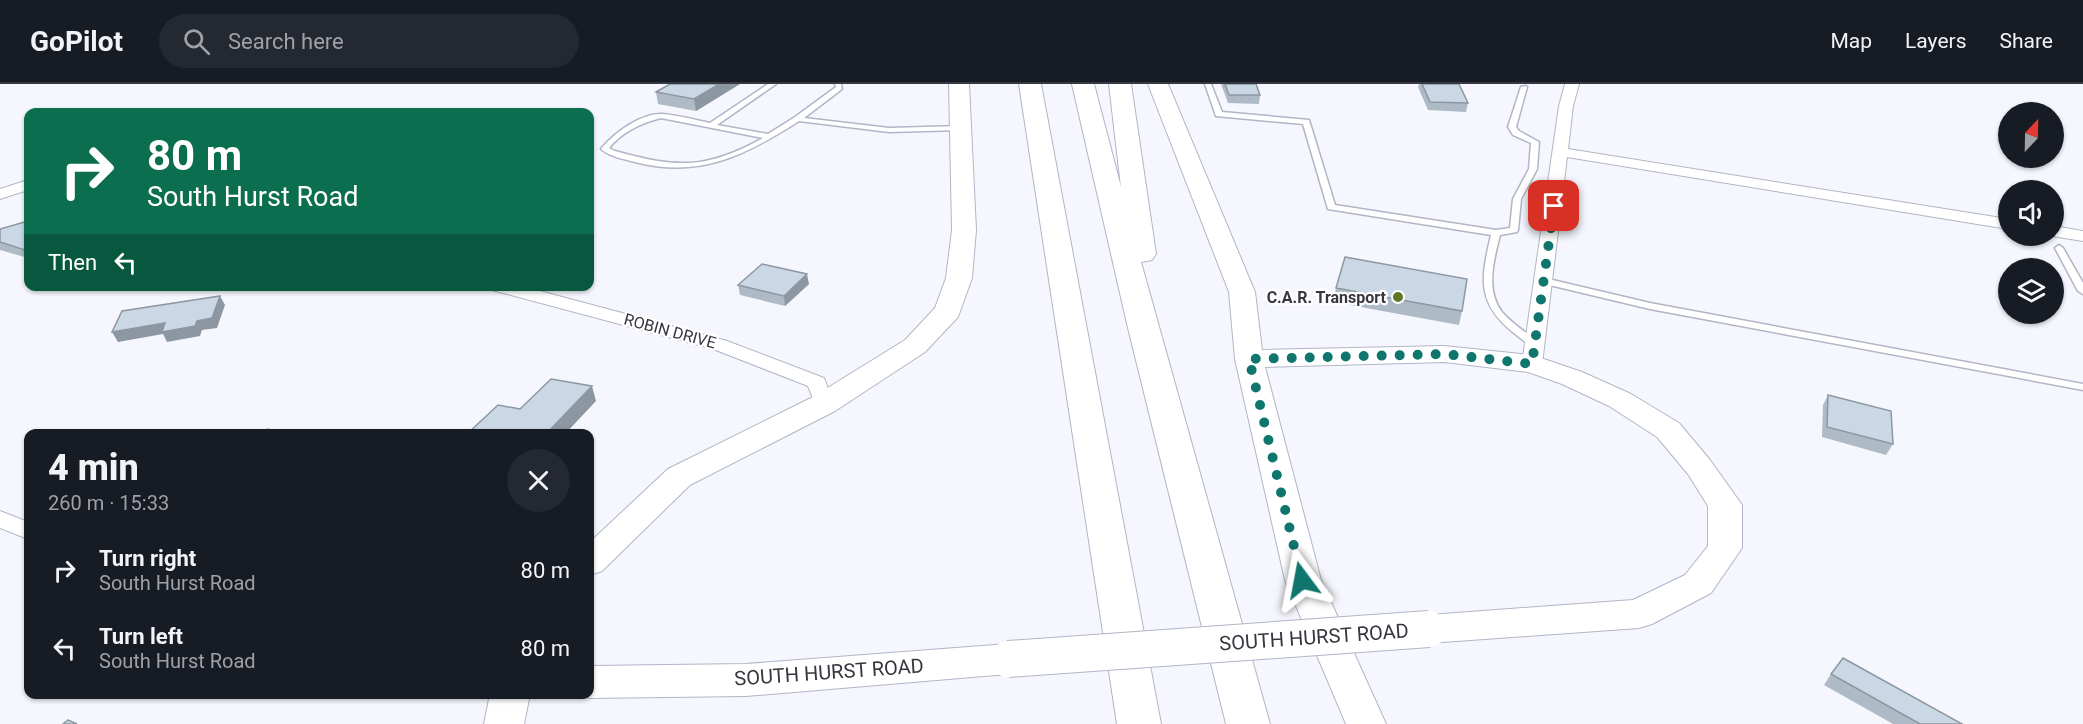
<!DOCTYPE html>
<meta charset="utf-8">
<style>
body{margin:0;font-family:Roboto,sans-serif;background:#242831;color:#f1f3f6;height:100vh;display:flex;flex-direction:column;font-size:22px;white-space:nowrap}
*{box-sizing:border-box;margin:0}
p{font-size:20px;color:#9ea1a6}
.icon{flex:none;width:33px;height:33px;fill:none;stroke:currentColor;stroke-width:2;stroke-linecap:round;stroke-linejoin:round}
.map{position:relative;flex:1;overflow:hidden}
.drawer{position:absolute;left:24px;top:345px;width:570px;height:270px;display:flex;flex-direction:column;background:#171b24;border-radius:12px;box-shadow:0 2px 4px #0004}
.drawer>*{flex:none}
.banner{position:absolute;left:24px;top:24px;width:570px;height:183px;border-radius:12px;box-shadow:0 2px 4px #0004;background:#0b6e4f;color:#fff;overflow:hidden}
.needle{width:39px;rotate:22deg}
.tools{position:absolute;left:1998px;top:18px;display:grid;gap:12px}
.tools a{display:grid;place-items:center;width:66px;height:66px;border-radius:50%;background:#171b24;box-shadow:0 2px 4px #0004;font-size:30px}
.pin{position:absolute;display:grid;place-items:center;width:51px;height:51px;color:#fff;margin:-26px;border-radius:12px;box-shadow:0 3px 9px #0006}
.me{position:absolute;width:66px;margin:-33px;rotate:347deg;stroke-linejoin:round;filter:drop-shadow(0 0 4px #0008)}
.turn{display:flex;align-items:center;gap:21px;height:126px;padding:0 24px;font-size:27px}
.turn .icon{width:78px;height:78px;stroke-width:2.5}
.turn b{display:block;font-size:42px;line-height:51px}
.then{display:flex;align-items:center;height:57px;padding:0 24px;background:#0003;gap:12px;font-size:22px}
.round{display:grid;place-items:center;flex:none;width:63px;height:63px;border-radius:32px;background:#242831}
.head{display:flex;align-items:center;justify-content:space-between;height:102px;padding:0 24px}
h1{font-size:36px;font-weight:800;line-height:45px}
ul{padding:0;list-style:none}
li{display:flex;align-items:center;gap:18px;height:78px;padding:0 24px}
li div{flex:1}
li b{display:block;font-size:22px}
li em{font-style:normal}
header{display:flex;align-items:center;gap:36px;box-sizing:border-box;height:84px;padding:0 30px;background:#171b24;border-bottom:2px solid #363941}
header strong{font-size:28px}
nav{display:flex;gap:33px;margin-inline-start:auto;font-size:21px}
.search{width:420px;height:54px;background:#242831;display:flex;align-items:center;gap:15px;box-sizing:border-box;padding:0 21px;border-radius:33px;color:#9ea1a6;font-size:22px}
.map>svg:first-child{display:block}
.lines{fill:none;stroke-linecap:round;stroke-linejoin:round}
.lane-casing{stroke:#b1b5c6;stroke-width:3}
.street-casing{stroke:#b1b5c6;stroke-width:2}
.secondary-casing{stroke:#b1b5c6;stroke-width:2}
.highway-casing{stroke:#b1b5c6;stroke-width:2}
.lane{fill:#fff;fill-rule:evenodd}
.street{fill:#fff;fill-rule:evenodd}
.secondary{fill:#fff;fill-rule:evenodd}
.highway{fill:#fff;fill-rule:evenodd}
.secondary-bridge-casing{stroke:#b1b5c6;stroke-width:38;stroke-linecap:butt}
.secondary-bridge{stroke:#fff;stroke-width:36}
.wall{fill:#aebac6}
.shaded-wall{fill:#8d97a1}
.building{fill:#cad8e6;stroke:#8d97a1;stroke-width:1.5}
.route{stroke:#0f766e;stroke-width:10;stroke-dasharray:0 18}
.poi-dot{fill:#607728;stroke:#fff;stroke-width:2}
.labels{text-anchor:middle;dominant-baseline:central;stroke-width:4.5;stroke-linejoin:round;paint-order:stroke}
.poi-label{font-size:16px;font-weight:bold;fill:#36373e;stroke:#fff;text-anchor:end}
.street-label{font-size:16px;fill:#36373e;stroke:#fff}
.near-street-label{font-size:20px;fill:#36373e;stroke:#fff}
</style>
<header>
<strong>GoPilot</strong>
<div class="search"><svg class="icon" aria-label="search" viewBox="0 0 24 24"><circle cx="10" cy="10" r="6"/><path d="M15 15l6 6"/></svg>Search here</div>
<nav><a>Map</a><a>Layers</a><a>Share</a></nav>
</header>
<div class="map">
<svg width="2083" height="640" viewBox="0 0 2083 640">
<rect width="100%" height="100%" fill="#f6f7fe"/>
<g class="lines">
<g class="lane-casing">
<path id="lane" d="M768,0H776L717,41L768,50L795,33L836,3L835,0H841L842,5L804,34L889,44L961,42L965,44L961,46L889,48L799,37C746,71 700,95 635,78C624,75 610,73 601,65C614,49 641,29 662,30C678,31 695,36 710,39ZM661,34L763,54C705,86 677,84 615,67L609,64C622,48 641,39 661,34Z
M1205,0H1211L1222,28L1309,36L1335,121L1496,146L1510,144L1513,115L1529,85L1531,59L1513,51L1508,43L1521,3L1526,2L1527,3L1516,43L1519,47L1539,58L1537,85L1521,115L1518,146L1517,148L1500,151C1494,175 1485,206 1502,228C1512,240 1526,248 1538,258L1540,260L1538,262C1529,263 1522,255 1514,249C1476,219 1481,194 1491,151L1328,125L1303,40L1216,32Z
M2059,161L2063,164L2083,199V210L2078,207L2055,164Z
M1544,194L1650,219L2083,300V306L1650,225L1541,199L1539,197L1541,195Z"/>
</g>
<g class="street-casing">
<path id="street" d="M1565,0H1579L1573,22L1568,65L2008,135V145L1567,73L1542,280L1539,284H1525L1522,280L1559,22Z
M28,96V106L0,115V105Z
M2054,142L2083,147V157L2052,152Z
M489,202H521L727,257L824,294L834,320L831,325L824,326L817,325L808,302L713,265L492,206Z
M0,427L28,438V455L0,444Z"/>
</g>
<g class="secondary-casing">
<path id="secondary" d="M949,0H969L976,146L972,194L958,233L925,268L835,327L690,401L602,487L590,491V458L668,385L813,313L905,256L935,224L946,194L952,146Z
M1148,0H1168L1255,208L1262,266L1444,262L1532,271L1582,288L1631,310L1679,339L1710,376L1742,421V464L1711,509L1652,540L1639,544L1429,559L1416,555L1410,545L1416,535L1429,531L1633,516L1685,491L1708,462V422L1688,390L1657,353L1609,322L1562,300L1528,288L1444,278L1265,283L1321,496L1386,640H1346L1285,496L1235,275L1229,208Z
M1008,560L1022,564L1027,575L1022,586L1008,590L746,612L590,614L580,610H590V582L746,580Z
M490,610H530L524,640H484Z"/>
</g>
<g class="highway-casing">
<path id="highway" d="M1019,0H1041L1161,640H1117Z
M1072,0H1094L1121,103L1109,0H1131L1156,170L1152,176L1141,178L1270,640H1226L1128,244Z"/>
</g>
<use href="#lane" class="lane"/>
<use href="#street" class="street"/>
<use href="#secondary" class="secondary"/>
<use href="#highway" class="highway"/>
<g class="secondary-bridge-casing">
<path id="secondary-bridge" d="M1008,575L1429,545"/>
</g>
<use href="#secondary-bridge" class="secondary-bridge"/>
</g>
<path class="wall" d="M740,0L696,27L658,20L656,8Z
M1221,0H1256L1260,11L1259,20L1228,19Z
M1419,0H1459L1468,19L1466,28L1428,26L1418,3Z
M28,137V174L0,166V145Z
M809,200L785,222L740,211L738,201Z
M1336,204L1462,227L1459,241L1333,218Z
M1828,311L1893,360L1886,371L1822,353L1823,321Z
M1831,590L1962,640H1893L1824,601Z"/>
<path class="shaded-wall" d="M719,0H740L696,27L694,15Z
M807,190L809,200L785,222L784,212Z
M220,212L225,221L217,244L202,246L200,252L167,258L163,250L118,258L112,248L165,239L197,237Z
M592,302L596,317L565,350H546Z"/>
<path class="building" d="M670,0H719L694,15L656,8Z
M1225,0H1256L1260,11H1229Z
M1422,0H1459L1468,19L1430,18Z
M28,137V167L0,158V145Z
M1345,173L1467,195L1462,227L1336,204Z
M762,180L807,190L784,212L738,201Z
M220,212L212,234L197,237L195,242L162,248L165,239L112,248L122,227Z
M551,295L592,302L546,350H467L498,321L520,325Z
M1828,311L1891,327L1893,360L1827,343Z
M268,345L281,350H262Z
M1843,574L1962,640H1920L1831,590Z
M68,636L77,640H63Z"/>
<g class="lines">
<path class="route" d="M1302,496L1249,275L1444,270L1532,280L1554,122"/>
</g>
<circle class="poi-dot" cx="1398" cy="213" r="6"/>
<g class="labels">
<g class="poi-label">
<text x="1386" y="213">C.A.R. Transport</text>
</g>
<g class="street-label">
<text transform="translate(670 247) rotate(15)">ROBIN DRIVE</text>
</g>
<g class="near-street-label">
<text transform="translate(1314 553) rotate(-4)">SOUTH HURST ROAD</text>
<text transform="translate(829 588) rotate(-4)">SOUTH HURST ROAD</text>
</g>
</g>
</svg>
<div class="tools">
<a><svg class="needle" viewBox="-14 -14 28 28"><path d="M0-13l5 13h-10z" fill="#e53935"/><path d="M0 13l5-13h-10z" fill="#9ea1a6"/></svg></a>
<a><svg class="icon" aria-label="sound" viewBox="0 0 24 24"><path d="M4 9h4l5-4v14l-5-4H4zM17 9q2 3 0 6"/></svg></a>
<a><svg class="icon" aria-label="layers" viewBox="0 0 24 24"><path d="M12 4l9 5-9 5-9-5zM3 14l9 5 9-5"/></svg></a>
</div>
<div class="pin" style="left:1554px;top:122px;background:#d93025"><svg class="icon" aria-label="arrive" viewBox="0 0 24 24"><path d="M6 21V4h12l-3 4 3 4H6"/></svg></div>
<svg class="me" style="left:1302px;top:496px" viewBox="-20 -20 40 40"><path d="M0-17L14 15 0 8-14 15z" fill="#0f766e" stroke="#fff" stroke-width="4"/></svg>
<div class="banner">
<div class="turn"><svg class="icon" aria-label="right" viewBox="0 0 24 24"><path d="M7 20v-9h11M14 6l5 5-5 5"/></svg><div><b>80 m</b>South Hurst Road</div></div>
<div class="then">Then<svg class="icon" aria-label="left" viewBox="0 0 24 24"><path d="M17 20v-9H6M10 6l-5 5 5 5"/></svg></div>
</div>
<section class="drawer">
<div class="head"><div><h1>4 min</h1><p>260 m · 15:33</p></div><a class="round"><svg class="icon" aria-label="close" viewBox="0 0 24 24"><path d="M6 6l12 12M18 6L6 18"/></svg></a></div>
<ul>
<li><svg class="icon" aria-label="right" viewBox="0 0 24 24"><path d="M7 20v-9h11M14 6l5 5-5 5"/></svg><div><b>Turn right</b><p>South Hurst Road</p></div><em>80 m</em></li>
<li><svg class="icon" aria-label="left" viewBox="0 0 24 24"><path d="M17 20v-9H6M10 6l-5 5 5 5"/></svg><div><b>Turn left</b><p>South Hurst Road</p></div><em>80 m</em></li>
</ul>
</section>
</div>
